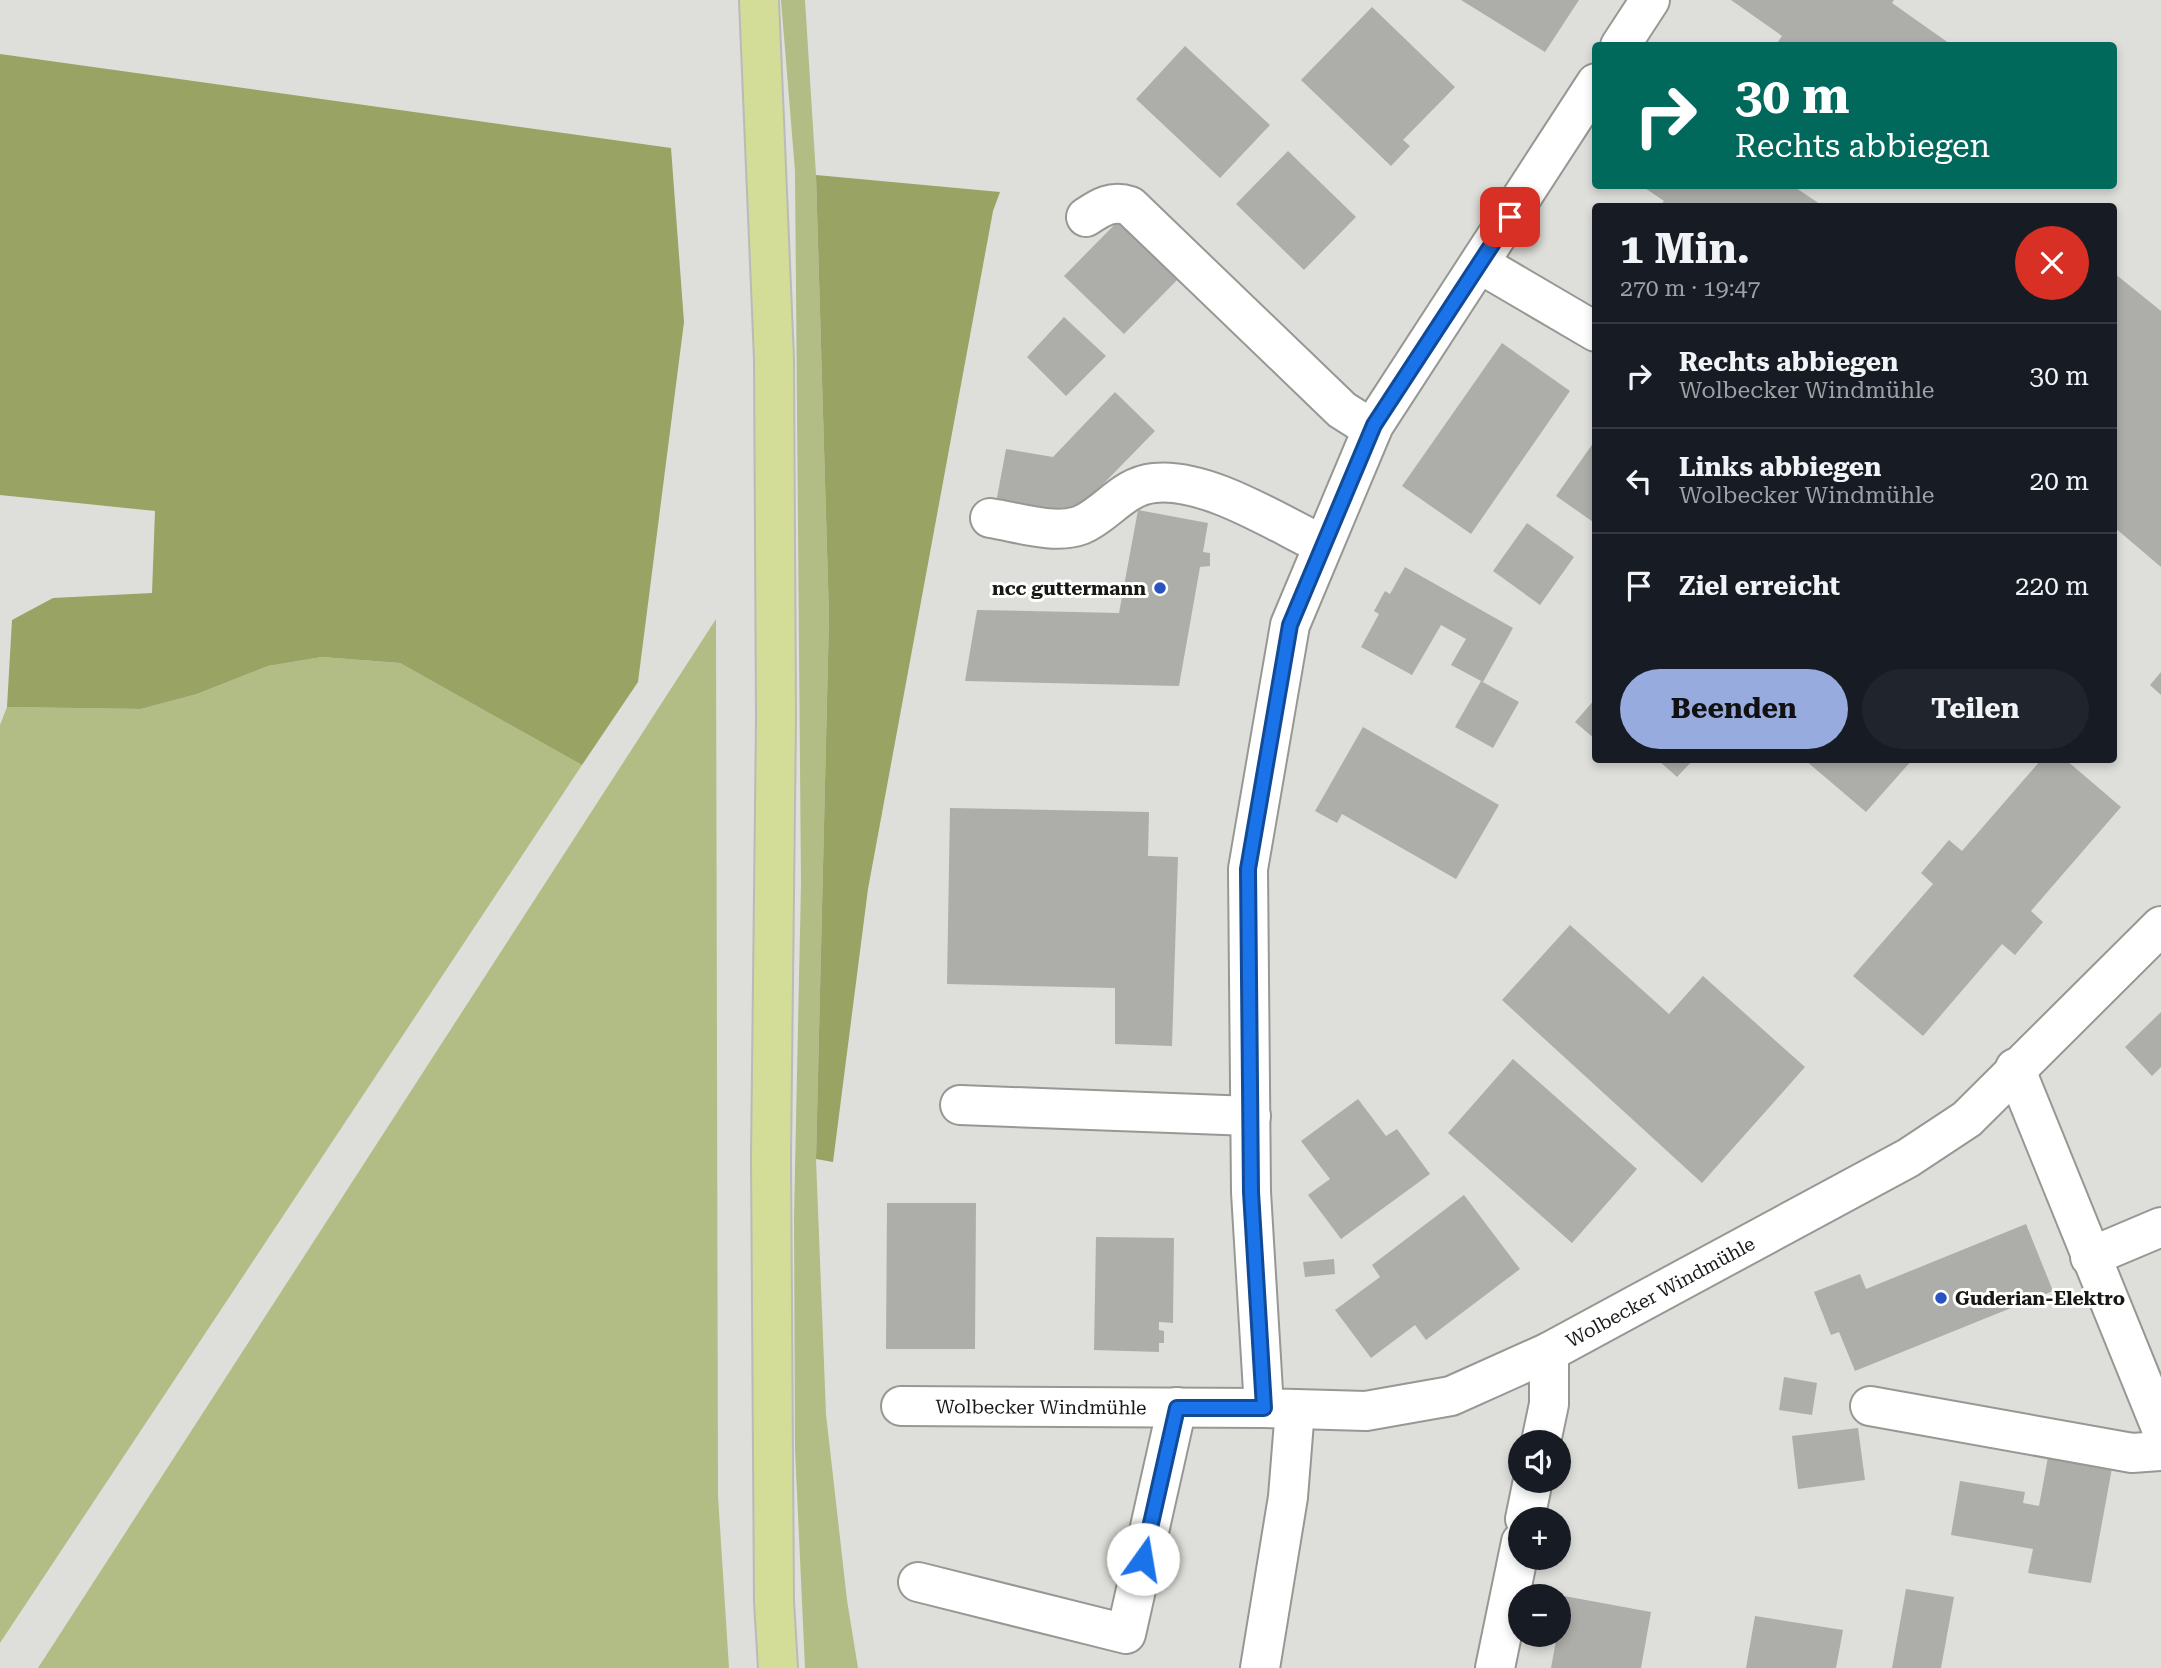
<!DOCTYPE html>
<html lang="de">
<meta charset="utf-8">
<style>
body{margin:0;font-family:"Roboto Serif",serif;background:#20242c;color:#f1f3f6;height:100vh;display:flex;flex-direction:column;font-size:26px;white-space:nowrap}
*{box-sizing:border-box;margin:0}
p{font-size:23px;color:#9ea1a6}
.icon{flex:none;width:38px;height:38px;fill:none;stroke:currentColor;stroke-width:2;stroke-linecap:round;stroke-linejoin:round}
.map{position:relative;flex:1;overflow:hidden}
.drawer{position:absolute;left:1592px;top:203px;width:525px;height:560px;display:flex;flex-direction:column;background:#171b24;border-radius:7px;box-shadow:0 4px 10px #0003}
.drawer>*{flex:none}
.top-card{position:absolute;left:1592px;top:42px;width:525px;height:147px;border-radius:7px;box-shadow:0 4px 10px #0003;background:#00695c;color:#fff;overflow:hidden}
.tools{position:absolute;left:1508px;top:1430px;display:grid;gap:14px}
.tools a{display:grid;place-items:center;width:63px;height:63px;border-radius:50%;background:#171b24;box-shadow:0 4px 10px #0003;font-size:35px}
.pin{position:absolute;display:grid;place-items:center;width:60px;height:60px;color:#fff;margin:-30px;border-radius:14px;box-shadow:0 4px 10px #0006}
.me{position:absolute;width:77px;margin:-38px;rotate:13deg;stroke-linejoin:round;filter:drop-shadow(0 0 5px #0008)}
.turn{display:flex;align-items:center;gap:24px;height:147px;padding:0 28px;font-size:32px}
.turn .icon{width:91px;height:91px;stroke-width:2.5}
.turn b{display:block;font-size:49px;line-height:60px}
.round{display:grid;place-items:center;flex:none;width:74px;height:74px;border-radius:37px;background:#20242c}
.head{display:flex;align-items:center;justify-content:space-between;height:119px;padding:0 28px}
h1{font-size:42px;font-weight:700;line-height:52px}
.button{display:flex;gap:14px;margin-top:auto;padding:14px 28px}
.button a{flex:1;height:80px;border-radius:42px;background:#97abde;color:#111;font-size:28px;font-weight:700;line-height:80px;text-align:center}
.button a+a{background:#20242c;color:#f1f3f6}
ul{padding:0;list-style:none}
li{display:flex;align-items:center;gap:21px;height:105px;padding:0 28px;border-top:2px solid #363941}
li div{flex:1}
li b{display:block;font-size:26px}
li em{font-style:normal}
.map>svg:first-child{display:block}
.green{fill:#b2bc85}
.forest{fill:#99a363}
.building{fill:#adaea9}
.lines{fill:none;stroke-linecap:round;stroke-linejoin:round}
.minor-casing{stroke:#979893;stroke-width:42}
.major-casing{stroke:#babab9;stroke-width:42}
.minor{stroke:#fff;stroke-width:38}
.major{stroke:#d3dd97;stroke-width:38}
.route-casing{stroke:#114b97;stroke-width:18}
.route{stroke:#1a73e8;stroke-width:12}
.poi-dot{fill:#2953c1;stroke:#fffffe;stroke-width:2.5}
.labels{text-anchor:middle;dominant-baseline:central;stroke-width:6;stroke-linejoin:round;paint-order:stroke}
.poi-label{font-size:19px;font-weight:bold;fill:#181917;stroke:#fffffe;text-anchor:end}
.street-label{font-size:19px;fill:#181917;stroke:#fffffe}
</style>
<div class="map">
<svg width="2161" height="1668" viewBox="0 0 2161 1668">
<rect width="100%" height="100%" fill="#dedfda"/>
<path class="green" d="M781,0H805L816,175L829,617L816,1159L826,1414L847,1600L858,1668H805L795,1449L794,1216L801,884L795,171Z
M716,619L718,1496L729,1668H38Z
M322,657L400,663L582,765L0,1643V725L7,707L141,709L197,694L268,666Z"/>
<path class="forest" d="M0,54L671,148L684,322L638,682L582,765L400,663L322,657L268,666L197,694L141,709L7,707L12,620L53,598L152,593L155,511L0,495Z
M816,175L1000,192L993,211L868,889L833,1162L816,1159L829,617Z"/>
<path class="building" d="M1461,0H1579L1545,52Z
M1731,0H1894L1892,3L1953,46H1775L1782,36Z
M1372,7L1455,87L1403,140L1410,146L1391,166L1301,80Z
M1185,46L1270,125L1220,178L1136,99Z
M1288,151L1356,217L1304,270L1236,204Z
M1642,186H1793L1823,206H1660L1664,201Z
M1122,217L1182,275L1124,334L1064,276Z
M2114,273L2161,311V567L2114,527Z
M1064,317L1106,356L1066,396L1027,357Z
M1502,343L1570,391L1471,534L1402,486Z
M1115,392L1155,431L1072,516L996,503L1006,449L1053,457Z
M1596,439V524L1556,496Z
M1138,510L1208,523L1203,552L1210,553V566L1200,567L1179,686L965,681L977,610L1119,613Z
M1527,523L1574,557L1540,605L1493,571Z
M1405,567L1513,628L1483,682L1451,665L1466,639L1441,625L1412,675L1361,647L1379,614L1374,611L1385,591L1390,594Z
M2161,672V695L2150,685Z
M1481,681L1519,702L1493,748L1455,727Z
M1596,698V740L1575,722Z
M1363,727L1499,805L1456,879L1342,814L1337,823L1315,811Z
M1658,760H1693L1677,777Z
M1805,760H1912L1866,812Z
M2041,760H2066L2121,807L2031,911L2043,922L2015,955L2002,944L1923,1036L1853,976L1933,884L1921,873L1949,840L1962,851Z
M950,808L1149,812L1148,856L1178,857L1172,1046L1115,1044V988L947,984Z
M1570,925L1669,1014L1703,976L1805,1067L1702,1183L1502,1000Z
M2161,1012V1067L2152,1076L2125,1047Z
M1513,1059L1637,1169L1572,1243L1448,1133Z
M1358,1099L1386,1136L1397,1129L1430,1174L1341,1239L1308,1195L1330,1179L1301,1141Z
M1464,1195L1520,1269L1426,1340L1415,1325L1371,1358L1335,1310L1380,1277L1372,1265Z
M887,1203H976L975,1349H886Z
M2026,1224L2053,1291L1855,1371L1839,1332L1831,1335L1814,1292L1860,1274L1866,1289Z
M1096,1237L1174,1238L1173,1323L1159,1322V1330L1164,1331V1343H1159V1352L1094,1350Z
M1334,1259L1335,1274L1305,1277L1303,1262Z
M1784,1377L1817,1383L1812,1415L1779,1410Z
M1858,1428L1865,1480L1798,1489L1792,1436Z
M2048,1457L2112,1468L2091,1583L2028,1573L2033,1549L1951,1535L1960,1481L2025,1492L2023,1503L2039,1506Z
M1906,1589L1954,1597L1941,1668H1892Z
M1564,1596L1651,1612L1641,1668H1551Z
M1755,1616L1843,1630L1836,1668H1746Z"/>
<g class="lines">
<g class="minor-casing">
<g id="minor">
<path d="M1620,46L1650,0"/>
<path id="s1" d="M1596,83L1374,425L1290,625L1248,869L1251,1192L1264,1408L1366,1411L1451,1396L1549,1352L1632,1307L1908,1158L1967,1119L2161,926"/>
<path d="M1086,217C1101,207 1112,200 1130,206L1342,410L1372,429"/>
<path d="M1480,264L1596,332"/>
<path d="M990,518C1017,522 1055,535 1081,525C1107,514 1123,486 1154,483C1206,477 1277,523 1323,545"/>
<path d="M2015,1068L2161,1428"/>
<path d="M960,1105L1251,1116"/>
<path d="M2090,1257L2161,1227"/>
<path id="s2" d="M901,1406L1264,1408"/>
<path d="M1870,1406L2132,1453L2161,1451"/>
<path d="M1541,1442L1549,1404V1352"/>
<path d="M1525,1519L1533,1480"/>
<path d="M918,1582L1126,1634L1177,1407"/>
<path d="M1260,1668L1288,1497L1295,1409"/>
<path d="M1495,1668L1521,1542"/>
</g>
</g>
<g class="major-casing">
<path id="major" d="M759,0L774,359L776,719L771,1158L774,1602L778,1668"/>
</g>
<use href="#minor" class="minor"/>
<use href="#major" class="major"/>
</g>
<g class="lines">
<g class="route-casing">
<path id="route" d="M1143,1559L1177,1408H1264L1251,1192L1248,869L1290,625L1374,425L1510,217"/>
</g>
<use href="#route" class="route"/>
</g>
<g class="poi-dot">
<circle cx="1160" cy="588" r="7"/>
<circle cx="1941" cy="1298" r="7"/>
</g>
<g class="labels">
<g class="poi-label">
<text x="1146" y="588">ncc guttermann</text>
<text x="1955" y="1298" text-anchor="start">Guderian-Elektro</text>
</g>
<g class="street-label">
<text stroke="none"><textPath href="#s1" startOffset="1834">Wolbecker Windmühle</textPath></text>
<text stroke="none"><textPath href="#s2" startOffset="140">Wolbecker Windmühle</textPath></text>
</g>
</g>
</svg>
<div class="tools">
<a><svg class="icon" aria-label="sound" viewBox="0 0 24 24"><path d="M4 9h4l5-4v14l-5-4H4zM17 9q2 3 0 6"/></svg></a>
<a>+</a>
<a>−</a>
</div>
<div class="pin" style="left:1510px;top:217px;background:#d93025"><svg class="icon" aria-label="arrive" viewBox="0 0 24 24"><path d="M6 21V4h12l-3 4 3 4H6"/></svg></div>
<svg class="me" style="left:1143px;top:1559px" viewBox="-20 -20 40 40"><circle r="19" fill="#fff"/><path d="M0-13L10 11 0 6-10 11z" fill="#1a73e8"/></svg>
<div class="top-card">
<div class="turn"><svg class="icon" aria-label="right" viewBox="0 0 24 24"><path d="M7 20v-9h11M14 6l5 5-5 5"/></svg><div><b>30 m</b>Rechts abbiegen</div></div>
</div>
<section class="drawer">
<div class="head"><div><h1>1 Min.</h1><p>270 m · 19:47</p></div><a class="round" style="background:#d93025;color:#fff"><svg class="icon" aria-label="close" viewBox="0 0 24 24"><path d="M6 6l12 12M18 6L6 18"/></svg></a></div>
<ul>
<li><svg class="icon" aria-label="right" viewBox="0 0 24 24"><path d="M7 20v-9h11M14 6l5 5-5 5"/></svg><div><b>Rechts abbiegen</b><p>Wolbecker Windmühle</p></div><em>30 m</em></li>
<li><svg class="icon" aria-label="left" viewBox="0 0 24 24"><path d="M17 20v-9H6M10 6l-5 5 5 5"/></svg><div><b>Links abbiegen</b><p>Wolbecker Windmühle</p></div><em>20 m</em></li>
<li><svg class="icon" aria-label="arrive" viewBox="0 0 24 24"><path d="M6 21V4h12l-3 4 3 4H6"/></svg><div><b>Ziel erreicht</b></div><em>220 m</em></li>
</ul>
<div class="button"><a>Beenden</a><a>Teilen</a></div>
</section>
</div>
